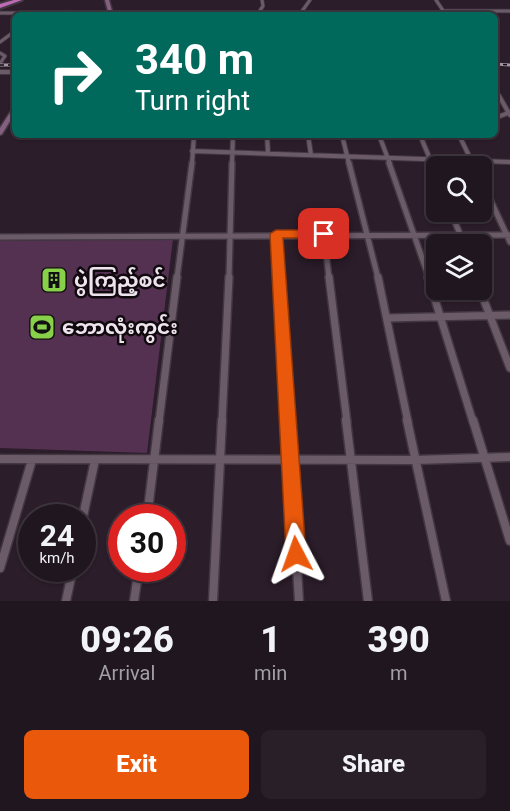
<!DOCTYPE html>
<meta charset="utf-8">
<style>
body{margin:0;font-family:Roboto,"Noto Sans Myanmar",sans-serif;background:#281f29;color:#f1f3f6;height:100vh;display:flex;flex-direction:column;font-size:22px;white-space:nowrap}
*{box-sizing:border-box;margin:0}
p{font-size:20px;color:#a29fa5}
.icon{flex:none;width:33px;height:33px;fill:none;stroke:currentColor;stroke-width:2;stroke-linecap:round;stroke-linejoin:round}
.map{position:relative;height:601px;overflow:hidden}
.side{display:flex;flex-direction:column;background:#201620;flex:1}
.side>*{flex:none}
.top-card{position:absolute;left:12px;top:12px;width:486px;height:126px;border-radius:9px;box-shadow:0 2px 4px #0004,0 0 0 2px #3d353e;background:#00695c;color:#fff;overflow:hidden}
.tools{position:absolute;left:426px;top:156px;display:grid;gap:12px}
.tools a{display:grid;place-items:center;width:66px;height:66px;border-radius:9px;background:#201620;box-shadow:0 2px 4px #0004,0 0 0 2px #3d353e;font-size:30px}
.speed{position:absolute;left:18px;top:504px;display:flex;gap:12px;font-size:30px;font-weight:700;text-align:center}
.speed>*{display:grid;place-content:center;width:78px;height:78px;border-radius:50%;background:#201620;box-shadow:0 2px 4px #0004,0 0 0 2px #3d353e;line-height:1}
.speed small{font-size:15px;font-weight:400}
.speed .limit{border:9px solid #d22;background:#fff;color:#111}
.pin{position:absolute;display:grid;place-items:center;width:51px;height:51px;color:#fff;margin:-26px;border-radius:12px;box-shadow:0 3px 9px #0006}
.me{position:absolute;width:66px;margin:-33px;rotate:356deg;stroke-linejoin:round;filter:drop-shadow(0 0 4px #0008)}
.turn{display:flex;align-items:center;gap:21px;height:126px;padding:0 24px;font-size:27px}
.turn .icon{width:78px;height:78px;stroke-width:2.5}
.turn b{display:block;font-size:42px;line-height:51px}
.eta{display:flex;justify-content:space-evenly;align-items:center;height:102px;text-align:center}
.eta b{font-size:36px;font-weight:800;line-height:42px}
.button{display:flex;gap:12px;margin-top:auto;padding:12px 24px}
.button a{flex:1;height:69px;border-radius:9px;background:#ea580c;color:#fff;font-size:24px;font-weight:800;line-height:69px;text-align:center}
.button a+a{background:#281f29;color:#f1f3f6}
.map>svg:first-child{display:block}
.green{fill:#543151}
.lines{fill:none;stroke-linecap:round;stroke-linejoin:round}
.street-far4-casing{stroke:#433842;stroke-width:4.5}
.street-far3-casing{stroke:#433842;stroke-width:6}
.street-far2-casing{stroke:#433842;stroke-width:8}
.street-far1-casing{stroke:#433842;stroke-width:10}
.street-casing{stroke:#433842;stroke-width:11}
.secondary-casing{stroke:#433842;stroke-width:3}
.highway-casing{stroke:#433842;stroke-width:4}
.street-far4{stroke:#6b5b69;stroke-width:3}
.street-far3{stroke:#6b5b69;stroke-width:4}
.street-far2{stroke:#6b5b69;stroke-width:5}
.street-far1{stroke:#6b5b69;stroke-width:7}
.street{stroke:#6b5b69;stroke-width:8}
.secondary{fill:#846080;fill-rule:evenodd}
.highway{fill:#be6bb7;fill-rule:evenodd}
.rail-casing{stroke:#a397a2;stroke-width:3}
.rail{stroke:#100a0f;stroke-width:1.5;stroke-dasharray:4;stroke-linecap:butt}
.route{fill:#ea580c;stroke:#983908;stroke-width:1.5}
.labels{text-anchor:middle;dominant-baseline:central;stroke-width:5;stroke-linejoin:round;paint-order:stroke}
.poi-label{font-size:20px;font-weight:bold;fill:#eee4ed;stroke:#100a0f;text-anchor:start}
</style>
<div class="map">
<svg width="510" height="601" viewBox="0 0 510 601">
<rect width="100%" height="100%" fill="#2b1d2a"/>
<path class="green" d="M173,239L147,453L0,448V241Z"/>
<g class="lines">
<g class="street-far4-casing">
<path id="street-far4" d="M436,0L446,15
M444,11H510
M70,12L100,15
M302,12L349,15
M0,13H25
M300,14L310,0
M257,15L263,6L262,0
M0,42L15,31
M0,53L5,56L1,62
M0,72H15"/>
</g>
<g class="street-far3-casing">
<path id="street-far3" d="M0,72H15
M495,89L510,115
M495,118L508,113
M267,135L268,153
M308,135L311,155
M342,135L349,164
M379,135L390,164
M420,135L432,164
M459,135L473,164
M192,151L510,162
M192,164L194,135
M232,164L233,135"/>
</g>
<g class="street-far2-casing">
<path id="street-far2" d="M349,163L378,278
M389,163L429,278
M431,163L436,175
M472,163L474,166
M482,182L510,242
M451,212L464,244
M276,234L279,278
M324,234L329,278
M0,237L510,235
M177,278L192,163
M229,278L232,163"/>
</g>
<g class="street-far1-casing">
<path id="street-far1" d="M279,277L288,422
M329,277L347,422
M378,277L408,422
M428,277L473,422
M480,290L510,368
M388,318L510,315
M159,422L177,277
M222,422L229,277"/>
</g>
<g class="street-casing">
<path id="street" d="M288,420L299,601
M346,420L368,601
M407,420L446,601
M473,420L510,541
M0,459L415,460L510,457
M147,518L159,420
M82,521L95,460
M0,568L32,460
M66,601L73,568
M134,601L139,568
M213,601L222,420"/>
</g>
<g class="secondary-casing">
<path id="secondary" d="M105,0H109L113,15H109Z
M15,107V113L2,134L0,135V128L13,108Z"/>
</g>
<g class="highway-casing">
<path id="highway" d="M14,0H22L0,8V4Z"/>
</g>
<use href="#street-far4" class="street-far4"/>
<use href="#street-far3" class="street-far3"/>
<use href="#street-far2" class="street-far2"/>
<use href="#street-far1" class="street-far1"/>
<use href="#street" class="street"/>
<use href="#secondary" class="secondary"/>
<use href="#highway" class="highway"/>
<g class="rail-casing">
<path id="rail" d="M495,64L510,65
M0,65H15"/>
</g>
<use href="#rail" class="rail"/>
</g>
<path class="route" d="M276,230H324L330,234L324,238H283L306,554L303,561L296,564L289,561L286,554L270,234Z"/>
<defs>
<g id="building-square" transform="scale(1.35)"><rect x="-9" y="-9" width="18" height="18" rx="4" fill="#88cf4a" stroke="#100a0f"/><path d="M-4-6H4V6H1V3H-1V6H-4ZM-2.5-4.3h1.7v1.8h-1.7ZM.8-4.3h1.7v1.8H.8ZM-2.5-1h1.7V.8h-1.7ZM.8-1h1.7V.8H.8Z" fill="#111"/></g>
<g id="stadium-square" transform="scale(1.35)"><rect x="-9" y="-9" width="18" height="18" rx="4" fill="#88cf4a" stroke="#100a0f"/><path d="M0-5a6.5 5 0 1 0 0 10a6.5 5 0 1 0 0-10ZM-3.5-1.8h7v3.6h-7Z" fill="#111"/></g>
</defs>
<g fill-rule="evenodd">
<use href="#building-square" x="54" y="280"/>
<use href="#stadium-square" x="42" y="327"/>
</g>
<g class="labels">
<g class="poi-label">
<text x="74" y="280">ပွဲကြည့်စင်</text>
<text x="62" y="327">ဘောလုံးကွင်း</text>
</g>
</g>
</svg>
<div class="tools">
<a><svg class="icon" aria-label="search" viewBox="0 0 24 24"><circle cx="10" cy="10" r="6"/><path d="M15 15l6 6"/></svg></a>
<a><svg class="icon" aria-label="layers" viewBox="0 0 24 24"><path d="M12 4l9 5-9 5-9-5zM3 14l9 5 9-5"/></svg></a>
</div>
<div class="speed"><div>24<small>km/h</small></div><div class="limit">30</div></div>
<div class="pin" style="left:324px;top:234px;background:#d93025"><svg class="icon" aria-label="arrive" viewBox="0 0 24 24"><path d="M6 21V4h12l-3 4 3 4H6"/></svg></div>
<svg class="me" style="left:296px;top:554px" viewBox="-20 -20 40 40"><path d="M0-17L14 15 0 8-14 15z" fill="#ea580c" stroke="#fff" stroke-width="4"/></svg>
<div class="top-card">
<div class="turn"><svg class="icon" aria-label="right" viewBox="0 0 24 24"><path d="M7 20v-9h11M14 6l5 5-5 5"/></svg><div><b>340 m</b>Turn right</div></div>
</div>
</div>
<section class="side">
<div class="eta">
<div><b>09:26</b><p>Arrival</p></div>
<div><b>1</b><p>min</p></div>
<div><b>390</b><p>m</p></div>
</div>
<div class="button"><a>Exit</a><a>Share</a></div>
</section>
